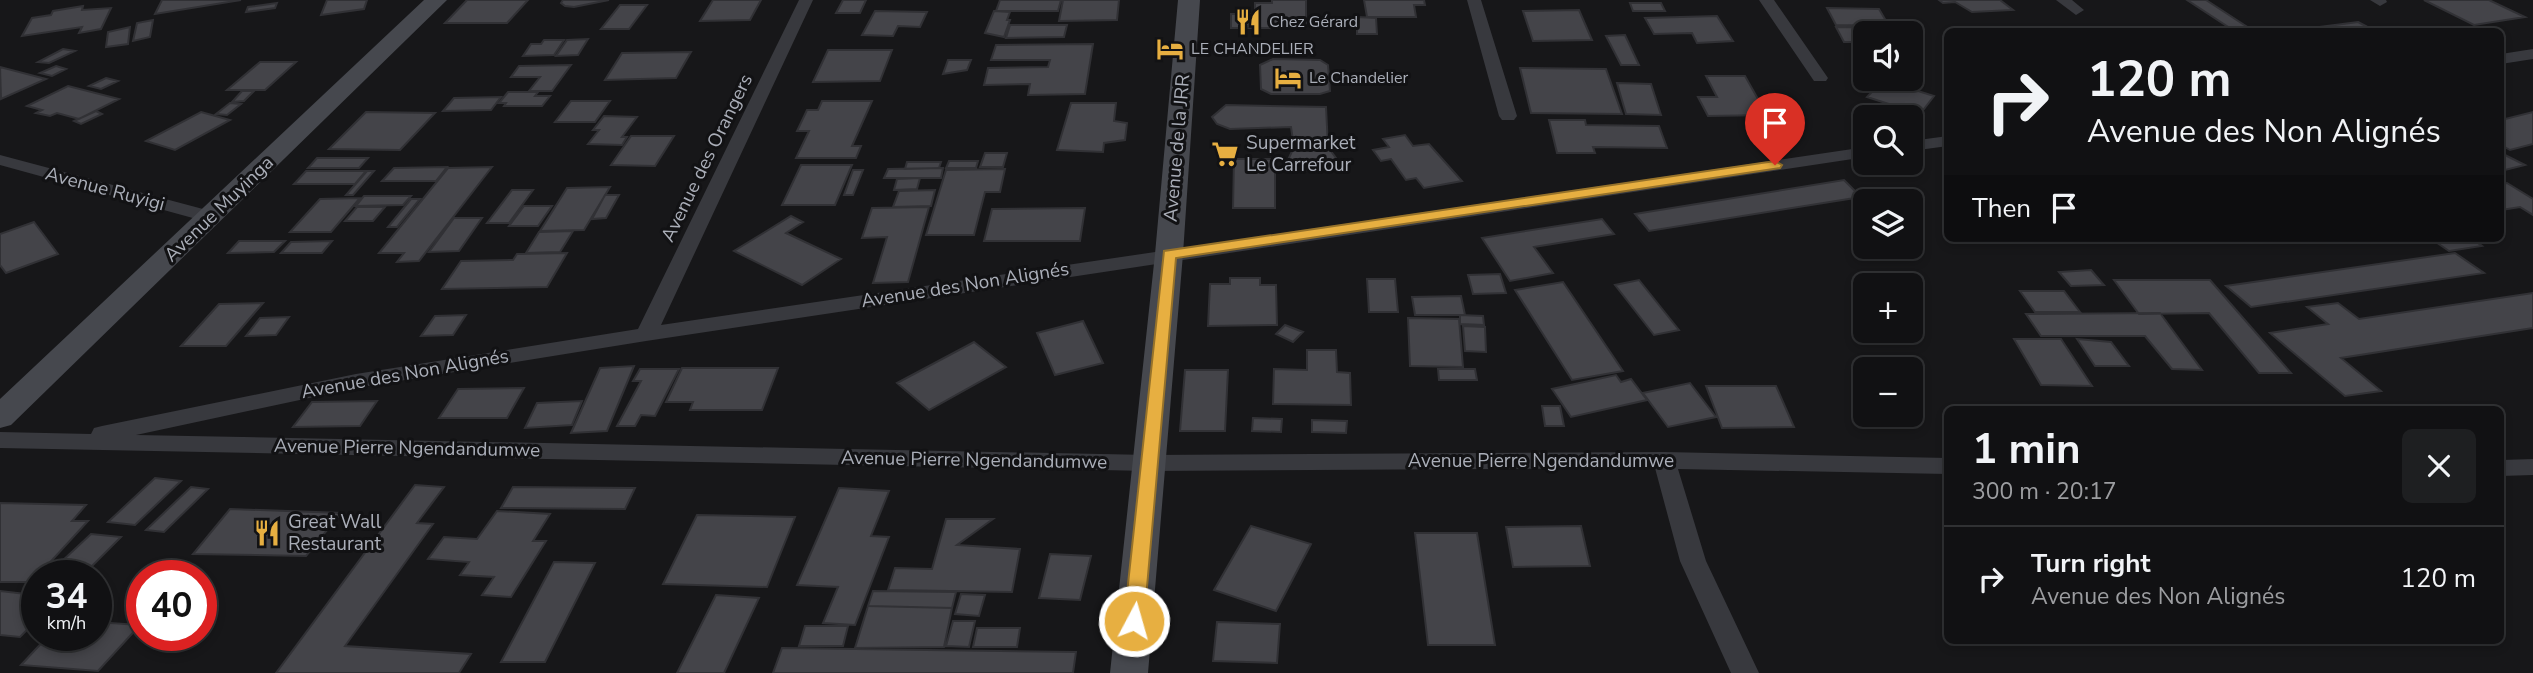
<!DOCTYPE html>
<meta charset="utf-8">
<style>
body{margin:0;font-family:"Nunito Sans",sans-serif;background:#1e1f21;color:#f1f3f6;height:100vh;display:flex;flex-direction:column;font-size:26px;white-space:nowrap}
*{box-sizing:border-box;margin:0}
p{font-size:23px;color:#9c9da0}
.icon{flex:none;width:38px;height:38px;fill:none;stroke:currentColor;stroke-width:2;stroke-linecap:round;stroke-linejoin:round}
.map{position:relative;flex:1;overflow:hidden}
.side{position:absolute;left:1944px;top:406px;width:560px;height:238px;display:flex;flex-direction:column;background:#111113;border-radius:10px;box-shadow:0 4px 10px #0003,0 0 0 2px #303133}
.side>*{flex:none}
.banner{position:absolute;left:1944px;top:28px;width:560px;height:214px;border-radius:10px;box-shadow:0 4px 10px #0003,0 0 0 2px #303133;background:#111113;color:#f1f3f6;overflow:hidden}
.buttons{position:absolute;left:1853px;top:21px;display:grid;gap:14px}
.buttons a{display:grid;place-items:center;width:70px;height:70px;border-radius:10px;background:#111113;box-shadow:0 4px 10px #0003,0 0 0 2px #303133;font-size:35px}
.speed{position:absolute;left:21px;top:560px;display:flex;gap:14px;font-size:35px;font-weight:700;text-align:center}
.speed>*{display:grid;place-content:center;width:91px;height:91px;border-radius:50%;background:#111113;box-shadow:0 4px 10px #0003,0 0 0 2px #303133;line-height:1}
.speed small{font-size:18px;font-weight:400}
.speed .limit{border:10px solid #d22;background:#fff;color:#111}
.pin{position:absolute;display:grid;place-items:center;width:60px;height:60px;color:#fff;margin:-72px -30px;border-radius:50% 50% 50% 0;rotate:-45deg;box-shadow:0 0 7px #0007}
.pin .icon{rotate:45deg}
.me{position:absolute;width:77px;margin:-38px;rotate:6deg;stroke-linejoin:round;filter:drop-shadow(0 0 5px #0008)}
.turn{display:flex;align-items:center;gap:24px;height:147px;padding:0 28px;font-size:32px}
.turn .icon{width:91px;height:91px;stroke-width:2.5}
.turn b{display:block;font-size:49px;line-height:60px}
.then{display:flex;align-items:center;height:66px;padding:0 28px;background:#0003;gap:14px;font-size:26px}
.round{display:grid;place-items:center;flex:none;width:74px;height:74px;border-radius:10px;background:#1e1f21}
.overview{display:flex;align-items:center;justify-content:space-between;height:119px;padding:0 28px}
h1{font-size:42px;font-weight:700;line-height:52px}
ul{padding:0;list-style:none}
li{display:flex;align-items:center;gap:21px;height:105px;padding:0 28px;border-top:2px solid #303133}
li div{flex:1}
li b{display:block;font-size:26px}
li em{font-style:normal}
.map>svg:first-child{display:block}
.building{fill:#444449;stroke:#313135;stroke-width:2}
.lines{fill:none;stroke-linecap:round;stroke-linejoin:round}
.street{fill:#38393e;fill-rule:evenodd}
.secondary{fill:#46484e;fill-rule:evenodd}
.route{fill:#e7af41;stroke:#96722a;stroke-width:2}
.labels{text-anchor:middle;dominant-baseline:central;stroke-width:6;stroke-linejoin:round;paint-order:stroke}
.far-poi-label{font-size:16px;fill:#aaaeb8;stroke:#121214;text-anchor:start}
.poi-label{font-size:19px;fill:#aaaeb8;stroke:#121214;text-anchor:start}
.street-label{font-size:19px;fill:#aaaeb8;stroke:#121214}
</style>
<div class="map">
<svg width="2533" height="673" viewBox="0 0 2533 673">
<rect width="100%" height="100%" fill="#171719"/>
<path class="building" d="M162,0H241L155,14Z
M327,0H367L364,9L321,15Z
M467,0H528L507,23H445Z
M563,0H609L574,7L565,6L561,3Z
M713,0H761L750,20L700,21Z
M843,0H866L860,13H836Z
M1000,0H1061L1058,11H996Z
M1063,0H1119L1117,20L1059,21Z
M1272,0H1306V28H1231V14H1255V3H1272Z
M1364,0H1424L1425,5H1414L1416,17H1367Z
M1939,0H2000L2013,10L1972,12L1955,2L1943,3Z
M2187,0H2206L2255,32H2236Z
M2424,0H2489L2525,17L2474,25Z
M277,3L275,8L246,12L248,7Z
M1630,3H1661L1665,11H1633Z
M620,5H647L629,29H601Z
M83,6L82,10L111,8L101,29L79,33L82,27L22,36L32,18L51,15L53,11Z
M1827,8L1879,9L1889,26L1836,25Z
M1579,10L1592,40L1533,41L1523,11Z
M875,11L927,12L920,27L898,26L893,36L862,35Z
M994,11L1010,12L1007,20H1010L1004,37L985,33Z
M1717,16L1733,41L1697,43L1692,33L1654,34L1645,18Z
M1357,17L1376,18L1377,34H1357Z
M153,20L150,37L133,41L137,23Z
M2358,22L2377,32H2328L2320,27Z
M1010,25H1067L1064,37L1006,38Z
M130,27L128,44L106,47L108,32Z
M1836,27L1891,28L1895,33H1866V42H1844Z
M2203,27L2208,32L2142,31Z
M1625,35L1639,65H1621L1606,36Z
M588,39L578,55L556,56L567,40Z
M544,40H564L554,55L523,56L531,44H541Z
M1093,44L1085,94L1028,95L1030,84L984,85L988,68L1048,67L1050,60H991L996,45Z
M63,49L75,51L49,63L38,62Z
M828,50H892L880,81L813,82Z
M691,52L676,78L605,80L622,53Z
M1273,59L1320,60L1328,65L1330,91L1320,94H1271L1261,89L1260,65Z
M948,60H971L967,70L943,74Z
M260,62H296L265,90H227Z
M571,65L552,91H529L540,77H511L519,66Z
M56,66L66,69L52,76L40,73Z
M0,67L46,79L1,99Z
M1520,68L1606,69L1622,114L1531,113Z
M1706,76H1745L1767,115L1708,116L1698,97H1717Z
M106,78L118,81L101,89L89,86Z
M1883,80L1934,96L1920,114L1867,97Z
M1617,83L1651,84L1661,115L1626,114Z
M68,86L119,99L79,119L57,113L50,116L36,113L42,110L27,106Z
M242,91H254L244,101L232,102Z
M508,92H538L535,96H550L542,106H504L506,103H499Z
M501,97L491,110L443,111L454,98Z
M571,101H610L595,122H555Z
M822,101H872L852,146H861L856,158H796L809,131H797L807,110H818Z
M230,103L241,104L227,115L216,114Z
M1071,103H1116L1114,121L1127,123L1125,140L1104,143L1103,152L1057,150Z
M1226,105L1326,107L1328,147L1336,158L1331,167L1310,171L1299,169L1288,160L1294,147L1291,127L1230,129L1217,124L1212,117Z
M96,111L102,114L81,124L74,121Z
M201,112L230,120L175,150L146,141Z
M366,112L435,113L400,150L329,149Z
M2533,112V144L2510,150L2501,145V120Z
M604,116L637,117L622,137H627L622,145L588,144L599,130H593Z
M1549,120H1585L1586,125L1659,126L1667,148L1593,147L1595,153H1557Z
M1405,135L1413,146L1429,144L1462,181L1424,188L1416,178L1406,180L1391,159L1381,161L1373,150L1389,147L1383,139Z
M631,136H674L655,166L611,165Z
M985,153H1007L1003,167H980Z
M2501,153L2525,165L2501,171Z
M317,158H368L359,168H308Z
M1234,159H1275V208H1233Z
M949,161H978L976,168H946Z
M907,162H941L939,168L905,169Z
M801,165H852L835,205H782Z
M447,167L436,181H382L394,168Z
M492,167L419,261L397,262L404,253H379L448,168Z
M943,168L941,178H884L888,169Z
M1005,169L1000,192H985L974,235H926L946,170Z
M853,170H863L853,195H844Z
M306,171H366L355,184H294Z
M367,171H374L353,195H346Z
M920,178L917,189L894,190L897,179Z
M1844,180L1861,197L1649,231L1635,214Z
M2507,183L2533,199V215L2520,207L2501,210V184Z
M610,187L584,230L540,231L567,188Z
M512,190H533L509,223H487Z
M935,190L931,206L893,207L899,191Z
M605,195H619L606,218L592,219Z
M364,196H411L403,205L356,206Z
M360,198L331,232H290L320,199Z
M411,199H420L397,227H388Z
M524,206H552L538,226H509Z
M357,207H385L373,221H345Z
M929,207L908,282L873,283L887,237L862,238L872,208Z
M1085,208L1080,241H984L992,209Z
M791,216L803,222L786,233L841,259L802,285L734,251Z
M454,218H482L459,251L429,252Z
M1602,219L1614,234L1534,247L1553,273L1510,281L1482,238Z
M34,222L58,254L6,273L0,265V234Z
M573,231L560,252L526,253L539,232Z
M2430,238H2471L2482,246L2449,251Z
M239,241H285L274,252L228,253Z
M332,241L322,253H281L291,242Z
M567,253L547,287L442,289L461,261L513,260L517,254Z
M2455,253L2484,273L2251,307L2226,286Z
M2091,270L2104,285L2071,286L2059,272Z
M1500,274L1506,293L1473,294L1468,275Z
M1230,278H1260V285H1276L1277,325L1208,326L1210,284H1230Z
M1367,279H1395L1398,312H1369Z
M1639,280L1679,330L1654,335L1615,285Z
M2114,280H2210L2291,373H2259L2209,313L2139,314Z
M1563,282L1623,371L1572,380L1515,290Z
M2020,291H2064L2080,312H2035Z
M2533,293V328L2341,358L2381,391L2345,396L2270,333L2328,324L2307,307L2338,303L2359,319Z
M1461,296L1465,315H1415L1412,297Z
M263,303L226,346H181L219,304Z
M2160,313L2202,370L2172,369L2145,336H2041L2026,314Z
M466,315L453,335L421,336L435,316Z
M1460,315L1483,316L1484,325L1460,324Z
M289,317L276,335L246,336L260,318Z
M1408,318L1459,319L1463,367L1410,366Z
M1083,321L1103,363L1055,375L1037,333Z
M1285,325L1303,332L1293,342L1276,334Z
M1463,326L1485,327L1486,352L1465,351Z
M2014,339H2061L2092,386L2041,385Z
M2077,339L2111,342L2129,366H2095Z
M974,342L1006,367L929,410L897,383Z
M1307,350H1336L1337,372L1350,373L1351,405L1273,404L1274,369L1307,370Z
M634,366L607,431L571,433L600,368Z
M682,368H778L762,410H690L693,402H666Z
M640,369H679L655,416L641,415L635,426H617L641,381H633Z
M1438,369H1475L1477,380H1439Z
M1185,370H1228L1225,431H1180Z
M1616,375L1621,382L1631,379L1647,400L1571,417L1552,389Z
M1690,383L1716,417L1668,427L1643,393Z
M1706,386H1776L1794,427L1722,428Z
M524,388L507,418H439L458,389Z
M377,401L360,426L293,427L312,402Z
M582,401L572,425L525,428L537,403Z
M1542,406H1560L1564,426H1545Z
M1253,418L1282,419L1281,432L1252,431Z
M1312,420L1347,421L1346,433L1312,432Z
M155,478L181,481L135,525L108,522Z
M415,485L444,487L417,523L433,524L345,646L471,654L459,673H276Z
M191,487L208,489L164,532L146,530Z
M513,487L635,488L625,509L501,508Z
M839,488L889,491L871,536L889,537L855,625L823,623L838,587L797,585Z
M0,503L86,505L72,521H88L32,582H0Z
M230,509L341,513L306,556L193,554Z
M497,511L550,514L533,541H546L511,597L482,595L494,577L460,575L469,562L428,559L444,537L477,539Z
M697,515L795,517L767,587L663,584Z
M946,519H993L957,545L1020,549L1012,592L888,590L895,568L932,569Z
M1251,526L1311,544L1276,611L1214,590Z
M1581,526L1590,566L1513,567L1506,527Z
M1415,533H1477L1495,645H1428Z
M91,534L121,537L82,576H46Z
M1050,554L1091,556L1080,600L1039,598Z
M554,562L595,563L545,662H501Z
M37,584V620L20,637L0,635V591L26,594Z
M873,591L956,592L952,608L868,606Z
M961,594L985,595L979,616L955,614Z
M716,595L759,598L724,673H677Z
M868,606L952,608L944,647L855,648Z
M953,621H975L969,647L946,646Z
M96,622L140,625L98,671L21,665L49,635H96Z
M1217,622L1280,624L1277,663L1213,661Z
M805,626H848L843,646H799Z
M977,628H1020L1017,647H973Z
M782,648L1076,652L1073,673H773Z"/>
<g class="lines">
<path class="street" d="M799,0H813L661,325L1866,147V157L646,341L356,388L136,435L1149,455L1664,452L1948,458V474L1678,469L1706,561L1759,673H1731L1680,561L1655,468L1149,471L0,448V432L91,434L94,428L102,426L356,374L638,329Z
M1467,0H1481L1517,116L1514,120H1502L1499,116Z
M1759,0H1774L1828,78L1826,81H1814Z
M2056,0H2072L2084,10L2076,15Z
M2370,0H2386L2387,2L2380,6Z
M2533,49V59L2501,64V54Z
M1948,136V146L1911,151V141Z
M0,155L218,213L220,217L211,223L0,165Z
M2533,459V475L2501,476V460Z"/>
<path class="secondary" d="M424,0H447L11,425L0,428V399Z
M1178,0H1200L1183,254L1148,673H1110L1155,254Z"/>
</g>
<path class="route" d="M1775,161L1782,165L1780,168L1176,258L1144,621L1141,626H1127L1124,621L1164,251Z"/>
<defs>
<g id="restaurant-bare" transform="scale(2.1)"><path d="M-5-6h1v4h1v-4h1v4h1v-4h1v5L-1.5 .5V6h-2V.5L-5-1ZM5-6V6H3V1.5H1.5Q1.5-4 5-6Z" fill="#e7af41" stroke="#121214" stroke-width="2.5" paint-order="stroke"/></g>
<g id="hotel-bare" transform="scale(2.1)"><path d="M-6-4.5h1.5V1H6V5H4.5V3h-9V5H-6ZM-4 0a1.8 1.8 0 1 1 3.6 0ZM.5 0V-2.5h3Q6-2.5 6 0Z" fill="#e7af41" stroke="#121214" stroke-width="2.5" paint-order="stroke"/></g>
<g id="supermarket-bare" transform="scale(2.1)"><path d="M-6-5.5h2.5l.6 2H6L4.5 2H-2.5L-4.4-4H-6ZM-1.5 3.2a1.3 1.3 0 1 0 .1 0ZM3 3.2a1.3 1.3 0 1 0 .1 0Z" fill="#e7af41" stroke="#121214" stroke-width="2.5" paint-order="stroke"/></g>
</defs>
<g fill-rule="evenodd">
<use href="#restaurant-bare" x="1248" y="22"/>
<use href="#hotel-bare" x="1170" y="49"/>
<use href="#hotel-bare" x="1288" y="78"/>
<use href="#supermarket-bare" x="1225" y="154"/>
<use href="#restaurant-bare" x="267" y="533"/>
</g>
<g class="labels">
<g class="far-poi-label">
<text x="1269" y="22">Chez Gérard</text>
<text x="1191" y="49">LE CHANDELIER</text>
<text x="1309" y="78">Le Chandelier</text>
</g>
<g class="poi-label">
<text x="1246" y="143">Supermarket<tspan x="1246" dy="22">Le Carrefour</tspan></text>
<text x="288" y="522">Great Wall<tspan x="288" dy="22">Restaurant</tspan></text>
</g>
<g class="street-label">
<text transform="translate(1177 148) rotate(-85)">Avenue de la JRR</text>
<text transform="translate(707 158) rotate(-64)">Avenue des Orangers</text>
<text transform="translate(105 189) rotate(15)">Avenue Ruyigi</text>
<text transform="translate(219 209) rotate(-44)">Avenue Muyinga</text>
<text transform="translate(965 285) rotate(-9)">Avenue des Non Alignés</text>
<text transform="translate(405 374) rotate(-10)">Avenue des Non Alignés</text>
<text transform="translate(407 448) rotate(1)">Avenue Pierre Ngendandumwe</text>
<text transform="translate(974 460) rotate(1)">Avenue Pierre Ngendandumwe</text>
<text x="1541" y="461">Avenue Pierre Ngendandumwe</text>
</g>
</g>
</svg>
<div class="buttons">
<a><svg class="icon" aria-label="sound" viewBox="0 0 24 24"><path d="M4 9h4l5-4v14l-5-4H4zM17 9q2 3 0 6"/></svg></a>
<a><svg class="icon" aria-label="search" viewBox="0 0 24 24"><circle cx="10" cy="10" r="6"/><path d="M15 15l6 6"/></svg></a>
<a><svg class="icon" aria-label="layers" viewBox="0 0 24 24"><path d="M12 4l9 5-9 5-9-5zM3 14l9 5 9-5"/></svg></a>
<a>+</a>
<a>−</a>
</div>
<div class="speed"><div>34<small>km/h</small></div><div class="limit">40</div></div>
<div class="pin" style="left:1775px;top:165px;background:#d93025"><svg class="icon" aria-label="arrive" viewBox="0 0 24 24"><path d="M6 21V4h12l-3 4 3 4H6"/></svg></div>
<svg class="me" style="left:1134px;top:621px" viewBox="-20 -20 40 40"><circle r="17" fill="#e7af41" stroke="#fff" stroke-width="3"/><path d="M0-11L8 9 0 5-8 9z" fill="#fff"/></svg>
<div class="banner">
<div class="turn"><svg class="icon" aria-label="right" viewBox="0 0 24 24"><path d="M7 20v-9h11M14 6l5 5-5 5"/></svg><div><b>120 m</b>Avenue des Non Alignés</div></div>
<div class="then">Then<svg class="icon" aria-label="arrive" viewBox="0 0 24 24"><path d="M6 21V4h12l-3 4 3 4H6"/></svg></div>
</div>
<section class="side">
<div class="overview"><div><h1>1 min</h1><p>300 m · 20:17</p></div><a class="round"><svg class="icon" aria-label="close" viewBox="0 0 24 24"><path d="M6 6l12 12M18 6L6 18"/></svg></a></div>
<ul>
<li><svg class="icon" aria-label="right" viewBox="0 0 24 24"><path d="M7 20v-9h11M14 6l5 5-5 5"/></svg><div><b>Turn right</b><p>Avenue des Non Alignés</p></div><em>120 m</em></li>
</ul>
</section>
</div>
